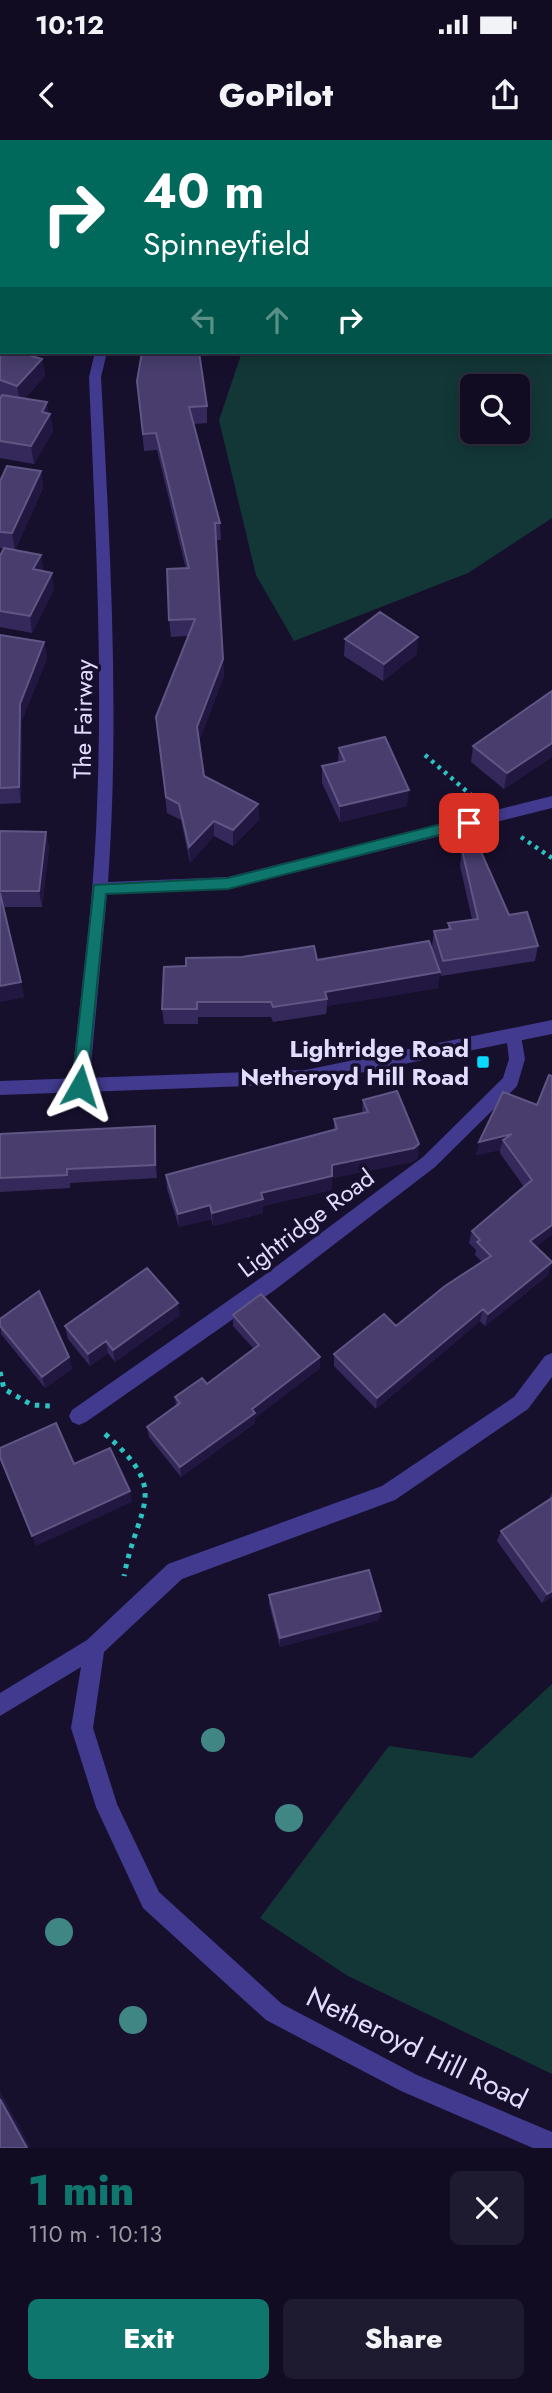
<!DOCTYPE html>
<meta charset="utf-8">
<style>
body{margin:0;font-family:Jost,sans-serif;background:#1e1a2f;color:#f1f3f6;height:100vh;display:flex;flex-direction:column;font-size:26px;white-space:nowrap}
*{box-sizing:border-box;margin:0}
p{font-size:23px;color:#9c9ba5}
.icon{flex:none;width:38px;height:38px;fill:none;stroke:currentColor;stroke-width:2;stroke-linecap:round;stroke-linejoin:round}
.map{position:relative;height:2008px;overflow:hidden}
.details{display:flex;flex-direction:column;background:#110c22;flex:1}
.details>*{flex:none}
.banner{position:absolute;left:0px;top:0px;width:553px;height:214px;box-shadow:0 4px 18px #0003,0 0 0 2px #302c40;background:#00695c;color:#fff;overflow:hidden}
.tools{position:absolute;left:460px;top:234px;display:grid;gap:14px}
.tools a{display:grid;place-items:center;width:70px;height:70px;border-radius:10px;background:#110c22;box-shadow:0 4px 18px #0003,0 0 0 2px #302c40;font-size:35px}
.pin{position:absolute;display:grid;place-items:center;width:60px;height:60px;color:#fff;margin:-30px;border-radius:14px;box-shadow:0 4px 10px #0006}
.me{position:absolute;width:77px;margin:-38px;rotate:6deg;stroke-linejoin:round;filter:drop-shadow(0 0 5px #0008)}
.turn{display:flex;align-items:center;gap:24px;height:147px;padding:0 28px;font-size:32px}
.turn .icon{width:91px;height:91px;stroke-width:2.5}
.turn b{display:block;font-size:49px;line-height:60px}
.lanes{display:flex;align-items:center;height:66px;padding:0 28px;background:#0003;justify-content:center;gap:35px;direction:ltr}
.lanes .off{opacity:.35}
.round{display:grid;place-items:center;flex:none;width:74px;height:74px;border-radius:10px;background:#1e1a2f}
.summary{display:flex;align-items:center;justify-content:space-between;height:119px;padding:0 28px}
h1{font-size:42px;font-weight:800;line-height:52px;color:#0f766e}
.button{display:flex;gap:14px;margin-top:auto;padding:14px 28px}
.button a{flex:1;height:80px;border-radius:10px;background:#0f766e;color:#fff;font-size:28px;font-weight:800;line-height:80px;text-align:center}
.button a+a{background:#1e1a2f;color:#f1f3f6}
.status{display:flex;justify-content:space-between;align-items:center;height:49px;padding:0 35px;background:#110c22;direction:ltr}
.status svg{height:19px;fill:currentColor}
header{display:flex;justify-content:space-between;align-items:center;height:91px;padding:0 28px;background:#110c22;font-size:32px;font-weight:800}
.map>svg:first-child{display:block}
.green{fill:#133737;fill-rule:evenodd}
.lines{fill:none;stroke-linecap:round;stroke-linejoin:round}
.path-far1{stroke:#2cc4c2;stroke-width:4.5;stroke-dasharray:3.5 5;stroke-linecap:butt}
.path{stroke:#2cc4c2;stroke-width:5;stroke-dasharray:4.5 6;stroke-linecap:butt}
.service{fill:#413a8e;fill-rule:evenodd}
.minor{fill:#413a8e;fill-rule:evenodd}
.tertiary{fill:#413a8e;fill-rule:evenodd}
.tree{fill:#408684}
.wall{fill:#35295b}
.shaded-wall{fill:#211741}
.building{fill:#483d6d;stroke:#605684;stroke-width:2}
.route{fill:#0f766e;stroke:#0a4d48;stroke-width:2}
.poi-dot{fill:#08dbff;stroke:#17102d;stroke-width:2.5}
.labels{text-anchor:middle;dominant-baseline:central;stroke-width:7;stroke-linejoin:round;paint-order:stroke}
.street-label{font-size:24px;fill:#e2dcff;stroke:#17102d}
.poi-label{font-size:24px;font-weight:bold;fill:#e2dcff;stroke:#17102d;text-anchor:end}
.near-street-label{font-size:28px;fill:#e2dcff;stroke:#17102d}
</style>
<div class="status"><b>10:12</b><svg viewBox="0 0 49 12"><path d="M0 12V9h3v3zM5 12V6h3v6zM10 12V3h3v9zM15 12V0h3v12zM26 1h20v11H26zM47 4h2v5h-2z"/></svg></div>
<header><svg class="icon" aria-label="back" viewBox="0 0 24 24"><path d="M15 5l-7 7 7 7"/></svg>GoPilot<svg class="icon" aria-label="share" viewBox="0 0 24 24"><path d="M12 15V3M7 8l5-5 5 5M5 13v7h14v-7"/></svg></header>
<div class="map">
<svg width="552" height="2008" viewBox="0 0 552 2008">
<rect width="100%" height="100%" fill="#17102d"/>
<path class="green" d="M367,0H552V378L468,433L294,501L256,435L219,280L242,212H551V2ZM472,247H518V292H472Z
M552,1544V1934L348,1836L260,1778L389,1606L472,1618Z"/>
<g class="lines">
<path class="path-far1" d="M425,615L471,655
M521,697L552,718"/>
<path class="path" d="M0,1232L4,1249L32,1265L52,1266
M105,1294C172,1352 138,1363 124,1436"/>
<path class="service" d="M514,888L520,890L525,919L517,946L435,1027L276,1149L86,1282L79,1285L72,1282L69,1276L72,1270L262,1137L423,1017L503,938L509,919L506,895L508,890Z"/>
<path class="minor" d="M128,0H143L144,2H129Z
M95,212H107L101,237C110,405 120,574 108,742L228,737L552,656V668L228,749L107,754L89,946L86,951H74L71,946C81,853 94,760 97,667C103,523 95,380 89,237Z
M552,1213V1237L528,1269L395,1360L182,1439L104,1512L93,1588L117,1664L159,1752L282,1864L417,1935L552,1992V2008H533L401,1951L266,1880L143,1768L96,1667L71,1588L81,1527L0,1576V1553L87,1500L168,1424L382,1346L514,1257L545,1216Z"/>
<path class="tertiary" d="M552,880V894L305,944L0,955V941L305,930Z"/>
</g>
<g class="tree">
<circle cx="213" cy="1600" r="12"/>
<circle cx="289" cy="1678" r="14"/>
<circle cx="59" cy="1792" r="14"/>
<circle cx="133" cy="1880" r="14"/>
</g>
<path class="wall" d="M237,0H288L287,2H237Z
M0,211L42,219L45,236L24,259L50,274L53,291L34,324L0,318V259L1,257L0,256Z
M142,212H209H199L207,266V283L194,284L220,383L221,400H216L224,536L199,601L204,636L258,664L259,680L233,706L214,696L190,723L181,680L167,673L156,577L188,496L171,497L169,480L186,429L157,310L144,311L137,241Z
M41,331L43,348L15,410L41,415L43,431L54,449L32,493L0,487V416L4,409L0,408V341Z
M0,495L44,502L47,518L22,580L21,663L0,664Z
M345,499L417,514L383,541L344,516Z
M552,551V617L504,649L471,622L473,606Z
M339,608L407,666L340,682L322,643V626L338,623Z
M0,691L46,692L49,708L42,767H3L24,857L0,862Z
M462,710L509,775L538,806L535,821L441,836L432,807L434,791L448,789V783L472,779L460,726Z
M317,820L438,848L327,866L326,874L273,882L271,877H198V884H164L162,869Z
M363,960L418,1018L412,1022L332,1038L331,1050L263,1066V1073L213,1086L211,1079L179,1087L167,1049L166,1035L334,990V979L362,973Z
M537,965L536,1107L548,1135L485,1186L480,1181L376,1269L334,1226V1214L396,1186L482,1122L475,1115L476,1110L469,1103L472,1091L524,1047L500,1013V1010L476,1015Z
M0,994L156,1000L157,1038L70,1043V1048L0,1052Z
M180,1175L115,1222L108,1213L90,1226L68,1199L65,1186Z
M233,1175L320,1217V1228L255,1278V1283L181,1337L149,1297L147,1287L176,1266L175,1257L207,1244L254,1209L233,1186Z
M0,1179L69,1217L72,1229L45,1248L1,1194Z
M552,1352V1457L542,1463L497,1401L501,1391L549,1359Z
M269,1455L379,1480L280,1507L269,1464Z"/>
<path class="shaded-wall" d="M42,219L45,236L20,263L17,246Z
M47,262L49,276L50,274L53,291L34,324L31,306L42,272Z
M41,331L43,348L15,410L12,393Z
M41,415L43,432L33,429Z
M52,433L54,449L32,493L30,476Z
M418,497L417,514L383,541L384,524Z
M44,502L47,518L22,580L21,663L19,647L20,564Z
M223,519L224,536L198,604L197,587Z
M552,603V617L504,649L507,633Z
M409,650L407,666L340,682V666Z
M258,664L259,680L233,706V690Z
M214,681V696L190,723L189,707Z
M46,692L49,708L42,767L39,751Z
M440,832L438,848L327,866V859L325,852Z
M21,842L24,857L0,862V846Z
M155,986L156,1000L157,1038L155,1025Z
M512,994L503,1000L500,1010L476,1015L479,1002Z
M419,1004L418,1018L412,1022L332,1038L331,1050L263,1066V1073L213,1086L212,1073L261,1053L332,1025Z
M210,1065L211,1079L179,1087L178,1074Z
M552,1085V1095L526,1114L530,1101Z
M552,1122L548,1135L485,1186L488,1174Z
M178,1163L180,1175L115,1222L113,1210Z
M483,1169L480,1181L376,1269L377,1258Z
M106,1201L108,1213L90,1226L88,1214Z
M69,1217L72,1229L45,1248L42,1237Z
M320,1217V1228L255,1278V1283L181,1337L180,1327L252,1269Z
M130,1351L132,1362L36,1406L32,1396Z
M552,1451V1457L542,1463L547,1454Z
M381,1471L379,1480L280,1507V1498Z
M0,1951L31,2008H27L0,1959Z"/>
<path class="building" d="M2,209V212H18L42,219L17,246L0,240V211Z
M142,212H199L207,266L189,267L220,383H215L223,519L197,587L204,636L258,664L233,690L214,681L189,707L179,664L166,657L156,577L195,479L169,480L167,429L189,428L156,293L143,294L137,241Z
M2,255L47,262L42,272L50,274L31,306L0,301V259Z
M7,326L41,331L12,393L0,392V341Z
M4,408L41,415L33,429L52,433L30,476L0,471V416Z
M380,472L418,497L384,524L345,499Z
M0,495L44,502L20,564L19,647L0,648Z
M552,551V603L507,633L473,606Z
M385,597L409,650L340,666L322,626L345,621L339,608Z
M0,691L46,692L39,751H0Z
M478,705L509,775L527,772L538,806L443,821L434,791L451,789L448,783L478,779L462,710Z
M0,753L21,842L0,846Z
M429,801L440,832L325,852L327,859L273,867L271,862H197V869H162L164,827L186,826V818L242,817L314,806L317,820Z
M549,935L552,936V1085L530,1101L552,1122L488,1174L483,1169L377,1258L334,1214L384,1174L396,1186L445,1146L491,1116L477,1102L480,1100L472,1091L532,1040L503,1000L512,994L479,1002L503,952L537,965Z
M397,951L419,1004L414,1008L332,1025V1036L261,1053L263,1059L212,1073L210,1065L178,1074L166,1035L337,989L334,979L368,972L363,960Z
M155,986V1025L67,1029V1035L0,1038V994Z
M147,1128L178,1163L113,1210L106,1201L88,1214L65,1186Z
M39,1151L69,1217L42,1237L0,1186V1179Z
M261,1154L320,1217L252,1269L255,1273L180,1327L147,1287L180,1263L175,1257L202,1238L207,1244L259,1205L233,1175Z
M56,1283L74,1324L110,1308L130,1351L32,1396L0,1317V1308Z
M552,1358V1451L547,1454L501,1391Z
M369,1430L381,1471L280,1498L269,1455Z
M0,1959L27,2008H0Z"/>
<path class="route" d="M469,677L474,679V686L228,749L106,754L87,946L80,952L74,950L72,946L94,745L228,738Z"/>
<rect class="poi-dot" x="476" y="915" width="14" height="14" rx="3.5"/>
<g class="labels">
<g class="street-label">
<text transform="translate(83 579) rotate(-89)">The Fairway</text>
<text transform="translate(306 1083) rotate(-37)">Lightridge Road</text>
</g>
<g class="poi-label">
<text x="469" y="908">Lightridge Road<tspan x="469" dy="28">Netheroyd Hill Road</tspan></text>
</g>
<g class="near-street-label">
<text transform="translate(417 1908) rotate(26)">Netheroyd Hill Road</text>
</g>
</g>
</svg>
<div class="tools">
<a><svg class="icon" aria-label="search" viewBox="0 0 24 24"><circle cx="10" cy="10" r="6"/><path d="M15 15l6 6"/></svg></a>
</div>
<div class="pin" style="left:469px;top:683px;background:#d93025"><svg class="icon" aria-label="arrive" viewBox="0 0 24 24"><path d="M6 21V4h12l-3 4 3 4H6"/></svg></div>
<svg class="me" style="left:80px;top:946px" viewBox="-20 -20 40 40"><path d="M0-17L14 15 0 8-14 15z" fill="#0f766e" stroke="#fff" stroke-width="4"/></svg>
<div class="banner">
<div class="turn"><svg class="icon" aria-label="right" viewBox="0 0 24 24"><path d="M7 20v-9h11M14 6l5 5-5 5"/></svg><div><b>40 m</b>Spinneyfield</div></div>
<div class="lanes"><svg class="icon off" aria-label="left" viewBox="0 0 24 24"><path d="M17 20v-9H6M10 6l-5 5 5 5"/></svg><svg class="icon off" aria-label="ahead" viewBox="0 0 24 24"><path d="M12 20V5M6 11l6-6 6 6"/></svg><svg class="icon" aria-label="right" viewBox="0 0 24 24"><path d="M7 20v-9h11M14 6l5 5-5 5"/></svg></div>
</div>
</div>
<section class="details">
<div class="summary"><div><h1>1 min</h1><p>110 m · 10:13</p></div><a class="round"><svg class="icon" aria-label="close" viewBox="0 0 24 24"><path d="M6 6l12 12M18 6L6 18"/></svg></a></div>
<div class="button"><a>Exit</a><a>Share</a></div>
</section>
